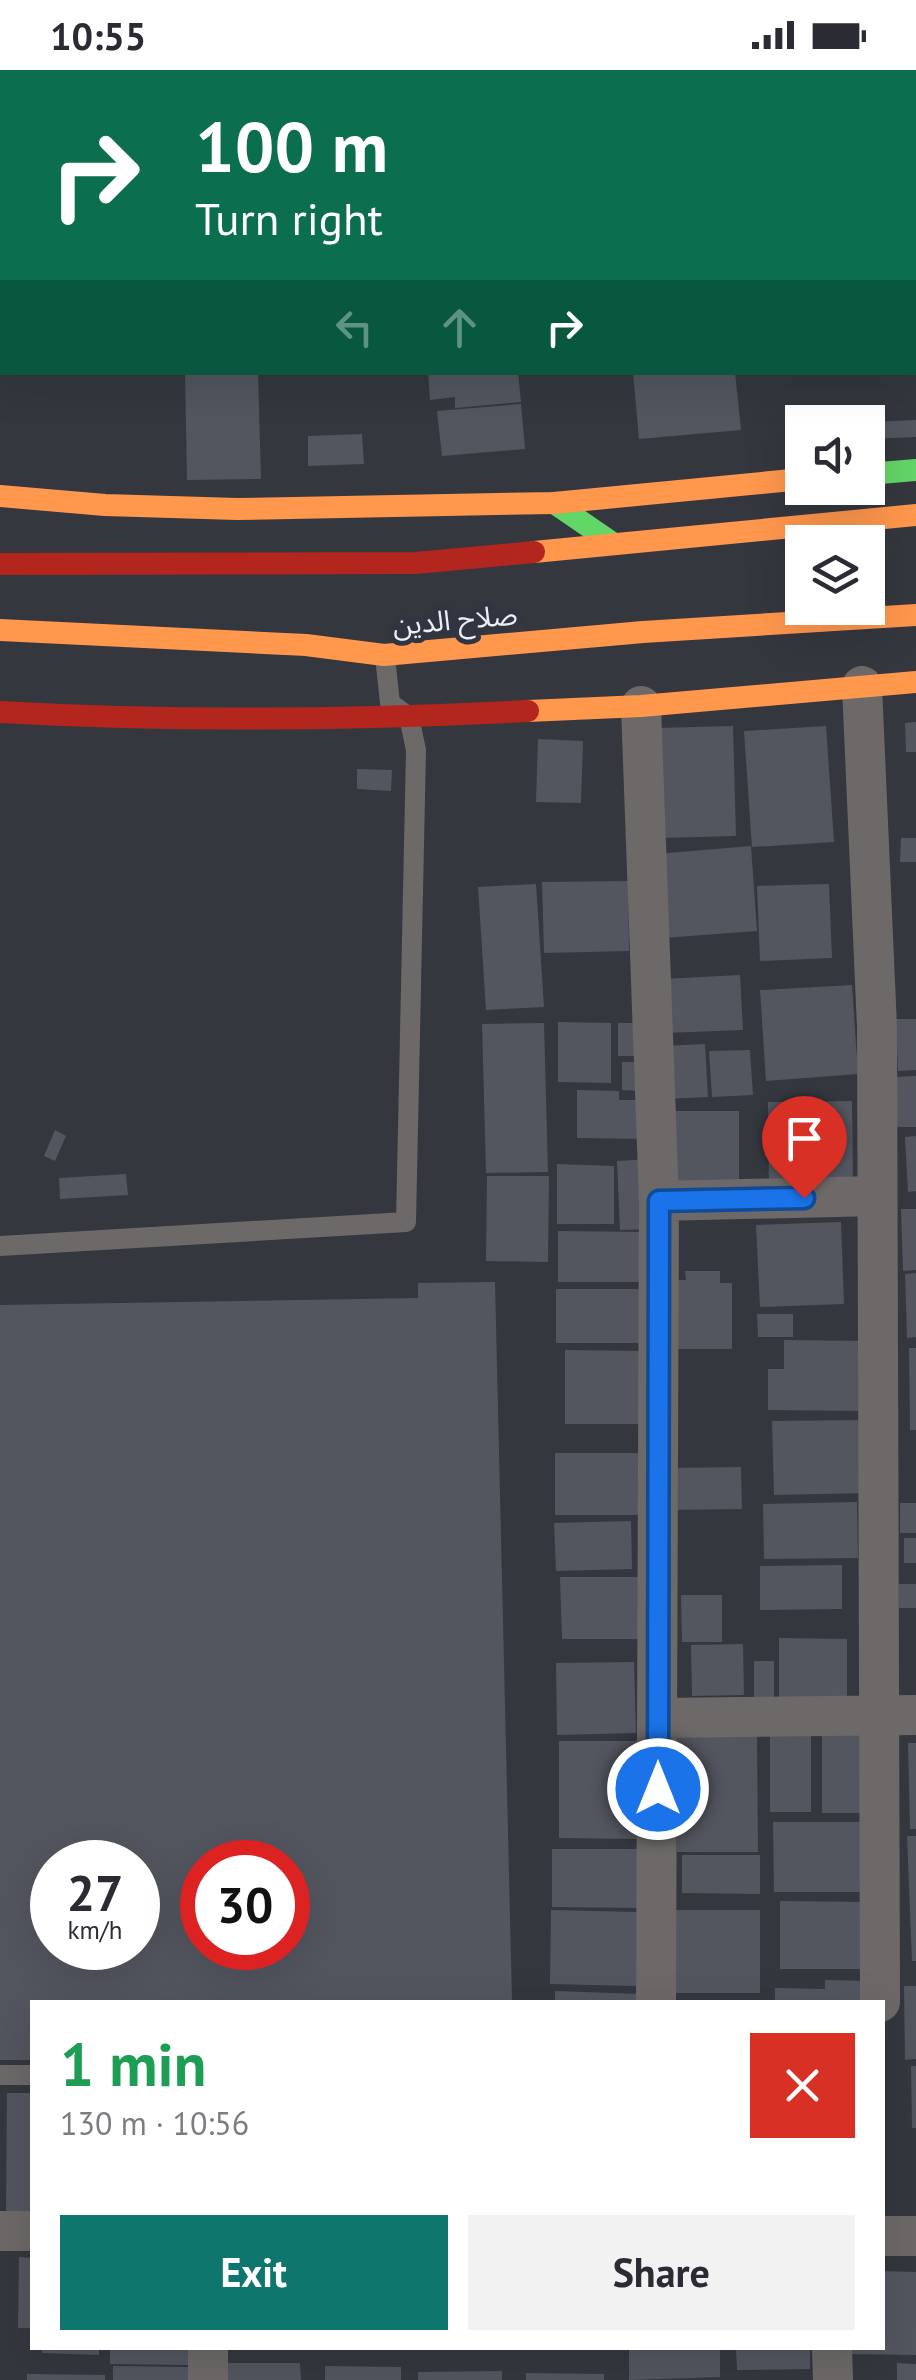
<!DOCTYPE html>
<meta charset="utf-8">
<style>
body{margin:0;font-family:"PT Sans","Noto Sans Arabic",sans-serif;background:#f2f2f3;color:#2b2b33;height:100vh;display:flex;flex-direction:column;font-size:38px;white-space:nowrap}
*{box-sizing:border-box;margin:0}
p{font-size:32px;color:#7c7c81}
.icon{flex:none;width:55px;height:55px;fill:none;stroke:currentColor;stroke-width:2;stroke-linecap:round;stroke-linejoin:round}
.map{position:relative;flex:1;overflow:hidden}
.sheet{position:absolute;left:30px;top:1930px;width:855px;height:350px;display:flex;flex-direction:column;background:#fff;border-radius:0px;box-shadow:0 10px 40px #0002}
.sheet>*{flex:none}
.hud{position:absolute;left:0px;top:0px;width:918px;height:305px;box-shadow:0 10px 40px #0002;background:#0b6e4f;color:#fff;overflow:hidden}
.controls{position:absolute;left:785px;top:335px;display:grid;gap:20px}
.controls a{display:grid;place-items:center;width:100px;height:100px;border-radius:0px;background:#fff;box-shadow:0 10px 40px #0002;font-size:50px}
.speed{position:absolute;left:30px;top:1770px;display:flex;gap:20px;font-size:50px;font-weight:700;text-align:center}
.speed>*{display:grid;place-content:center;width:130px;height:130px;border-radius:50%;background:#fff;box-shadow:0 10px 40px #0002;line-height:1}
.speed small{font-size:25px;font-weight:400}
.speed .limit{border:15px solid #d22;background:#fff;color:#111}
.pin{position:absolute;display:grid;place-items:center;width:85px;height:85px;color:#fff;margin:-102px -42px;border-radius:50% 50% 50% 0;rotate:-45deg;box-shadow:0 0 10px #0007}
.pin .icon{rotate:45deg}
.me{position:absolute;width:110px;margin:-55px;rotate:0deg;stroke-linejoin:round;filter:drop-shadow(0 0 8px #0008)}
.turn{display:flex;align-items:center;gap:35px;height:210px;padding:0 30px;font-size:45px}
.turn .icon{width:130px;height:130px;stroke-width:2.5}
.turn b{display:block;font-size:70px;line-height:85px}
.lanes{display:flex;align-items:center;height:95px;padding:0 30px;background:#0003;justify-content:center;gap:50px;direction:ltr}
.lanes .off{opacity:.35}
.round{display:grid;place-items:center;flex:none;width:105px;height:105px;border-radius:0px;background:#f2f2f3}
.overview{display:flex;align-items:center;justify-content:space-between;height:170px;padding:0 30px}
h1{font-size:60px;font-weight:600;line-height:75px;color:#1e9e55}
.button{display:flex;gap:20px;margin-top:auto;padding:20px 30px}
.button a{flex:1;height:115px;border-radius:0px;background:#0f766e;color:#fff;font-size:40px;font-weight:600;line-height:115px;text-align:center}
.button a+a{background:#f2f2f3;color:#2b2b33}
.status{display:flex;justify-content:space-between;align-items:center;height:70px;padding:0 50px;background:#fff;direction:ltr}
.status svg{height:28px;fill:currentColor}
.map>svg:first-child{display:block}
.building{fill:#53565f;fill-rule:evenodd}
.lines{fill:none;stroke-linecap:round;stroke-linejoin:round}
.lane{stroke:#6c6968;stroke-width:20}
.street{stroke:#6c6968;stroke-width:40}
.fast{stroke:#63d668;stroke-width:22}
.slow{stroke:#ff974d;stroke-width:22}
.jam{stroke:#b3261e;stroke-width:22}
.route-casing{stroke:#114b97;stroke-width:25}
.route{stroke:#1a73e8;stroke-width:18}
.labels{text-anchor:middle;dominant-baseline:central;stroke-width:10;stroke-linejoin:round;paint-order:stroke}
.street-label{font-size:28px;fill:#edeff7;stroke:#313541}
</style>
<div class="status"><b>10:55</b><svg viewBox="0 0 49 12"><path d="M0 12V9h3v3zM5 12V6h3v6zM10 12V3h3v9zM15 12V0h3v12zM26 1h20v11H26zM47 4h2v5h-2z"/></svg></div>
<div class="map">
<svg width="916" height="2310" viewBox="0 0 916 2310">
<rect width="100%" height="100%" fill="#34373e"/>
<path class="building" d="M185,302H258L261,409L187,410Z
M428,302H518L521,332L455,338V327L430,330Z
M633,302H735L741,360L639,369Z
M521,334L525,379L442,386L437,341Z
M916,350V367L868,369V352Z
M362,364L364,394L308,396V366Z
M916,652V682H906L905,653Z
M733,656L736,766L660,768L657,658Z
M826,656L834,772L752,777L744,661Z
M538,669L583,671L581,733L536,732Z
M357,699L392,700L391,721L357,719Z
M901,768H916V792H900Z
M751,776L757,861L663,868L656,784Z
M628,811L629,881L544,883L542,812Z
M536,814L544,937L486,940L478,817Z
M829,814L832,888L760,891L757,816Z
M740,905L743,960L665,963L662,909Z
M852,915L858,1004L766,1011L760,920Z
M896,949H916V1000L898,1001Z
M558,952L611,953V1013L558,1012Z
M544,953L548,1102L486,1103L482,954Z
M618,953H642V986H618Z
M705,974L708,1027L666,1029L663,976Z
M750,980L753,1025L712,1027L709,981Z
M622,992H643V1021L622,1020Z
M916,1006V1057H896L895,1007Z
M577,1020L619,1021V1030H649L648,1069L577,1068Z
M852,1031L853,1119L769,1120L768,1032Z
M672,1041H739V1115L673,1114Z
M55,1060L66,1066L55,1091L44,1086Z
M916,1066V1121L908,1122L905,1067Z
M650,1089L653,1159L620,1160L617,1091Z
M557,1094L614,1096V1154H557Z
M126,1104L128,1125L60,1129L59,1108Z
M487,1106H549L548,1192L486,1191Z
M901,1139H916V1200L903,1201Z
M841,1152L844,1234L760,1237L756,1155Z
M558,1161L643,1162L642,1212H558Z
M685,1201H720V1213H732V1279H670V1210H686Z
M916,1203V1267L907,1268L905,1204Z
M495,1212L512,1932H32V1990H0V1235L418,1228V1213ZM52,1792H138V1878H52ZM202,1792H288V1878H202Z
M556,1219H643L644,1273H556Z
M757,1244H793V1267H758Z
M784,1270L865,1271V1341L768,1340V1299H784Z
M909,1278H916V1360H910Z
M565,1280L644,1281L645,1354H565Z
M865,1350L867,1423L774,1425L772,1351Z
M555,1383H640V1445H555Z
M741,1397L742,1439L669,1440L668,1398Z
M857,1432L858,1488L764,1489L763,1434Z
M900,1433H916V1463H900Z
M631,1451L632,1499L556,1501L554,1453Z
M904,1468H916V1493H904Z
M842,1495V1539L760,1540V1496Z
M560,1507H642L643,1569H562Z
M899,1514H916V1538H899Z
M681,1525H722V1572H682Z
M779,1568L847,1569V1634L779,1633Z
M743,1574L744,1625L692,1626L691,1575Z
M754,1591H774V1630L754,1629Z
M634,1592L636,1663L557,1665L556,1593Z
M871,1661V1743H822V1662Z
M770,1662H811V1742H770Z
M677,1665L757,1666L758,1782H677Z
M559,1671H639V1769L559,1768Z
M908,1673H916V1759H910Z
M773,1752H865V1822H774Z
M907,1766H916V1891H912Z
M552,1779H641L642,1838L552,1837Z
M682,1785H760V1824L682,1823Z
M780,1831L869,1832L870,1899H780Z
M551,1840L637,1842L636,1916L550,1914Z
M673,1840H760V1923H673Z
M825,1910L867,1911V1932H775V1918L825,1919Z
M904,1916H916V1989L905,1990Z
M555,1921L639,1924V1932H555Z
M911,1996H916V2058H912Z
M7,2023H32V2143H6Z
M19,2187L32,2188V2258H18Z
M882,2201L916,2202V2285L843,2284V2278H882Z
M42,2278H99V2285L42,2283Z
M110,2278H189V2295L110,2294Z
M629,2278H720V2307L629,2310Z
M736,2278H810V2299L737,2300Z
M217,2293H300L301,2310H218Z
M897,2293L916,2294V2310H897Z
M113,2296L192,2297V2310H113Z
M325,2296L401,2297V2310H325Z
M502,2301V2310H418V2302Z
M526,2303L604,2304V2310H526Z
M27,2304L105,2305V2310H27Z"/>
<g class="lines">
<path class="lane" d="M0,1176L406,1152L416,680L409,647L390,633L385,587
M0,2005H32"/>
<path class="street" d="M0,63H2
M915,80H916
M862,616L877,957L880,1932
M641,636L659,1131L656,1932
M659,1131L877,1126
M659,1648L916,1645
M0,2161H32
M882,2166H916
M208,2278V2310
M832,2278L833,2310"/>
<path class="fast" d="M868,404L916,400
M554,433L614,474"/>
<path class="slow" d="M0,426L105,435L237,439L554,433L802,409
M534,482L916,445
M0,560L306,575L384,585L643,562L916,545
M528,641L641,636L916,612"/>
<path class="jam" d="M0,494L416,493L534,482
M0,642C175,652 352,650 528,641"/>
</g>
<g class="lines">
<g class="route-casing">
<path id="route" d="M658,1719L659,1131L804,1128"/>
</g>
<use href="#route" class="route"/>
</g>
<g class="labels">
<g class="street-label">
<text transform="translate(455 549) rotate(-5)">صلاح الدين</text>
</g>
</g>
</svg>
<div class="controls">
<a><svg class="icon" aria-label="sound" viewBox="0 0 24 24"><path d="M4 9h4l5-4v14l-5-4H4zM17 9q2 3 0 6"/></svg></a>
<a><svg class="icon" aria-label="layers" viewBox="0 0 24 24"><path d="M12 4l9 5-9 5-9-5zM3 14l9 5 9-5"/></svg></a>
</div>
<div class="speed"><div>27<small>km/h</small></div><div class="limit">30</div></div>
<div class="pin" style="left:804px;top:1128px;background:#d93025"><svg class="icon" aria-label="arrive" viewBox="0 0 24 24"><path d="M6 21V4h12l-3 4 3 4H6"/></svg></div>
<svg class="me" style="left:658px;top:1719px" viewBox="-20 -20 40 40"><circle r="17" fill="#1a73e8" stroke="#fff" stroke-width="3"/><path d="M0-11L8 9 0 5-8 9z" fill="#fff"/></svg>
<div class="hud">
<div class="turn"><svg class="icon" aria-label="right" viewBox="0 0 24 24"><path d="M7 20v-9h11M14 6l5 5-5 5"/></svg><div><b>100 m</b>Turn right</div></div>
<div class="lanes"><svg class="icon off" aria-label="left" viewBox="0 0 24 24"><path d="M17 20v-9H6M10 6l-5 5 5 5"/></svg><svg class="icon off" aria-label="ahead" viewBox="0 0 24 24"><path d="M12 20V5M6 11l6-6 6 6"/></svg><svg class="icon" aria-label="right" viewBox="0 0 24 24"><path d="M7 20v-9h11M14 6l5 5-5 5"/></svg></div>
</div>
<section class="sheet">
<div class="overview"><div><h1>1 min</h1><p>130 m · 10:56</p></div><a class="round" style="background:#d93025;color:#fff"><svg class="icon" aria-label="close" viewBox="0 0 24 24"><path d="M6 6l12 12M18 6L6 18"/></svg></a></div>
<div class="button"><a>Exit</a><a>Share</a></div>
</section>
</div>
